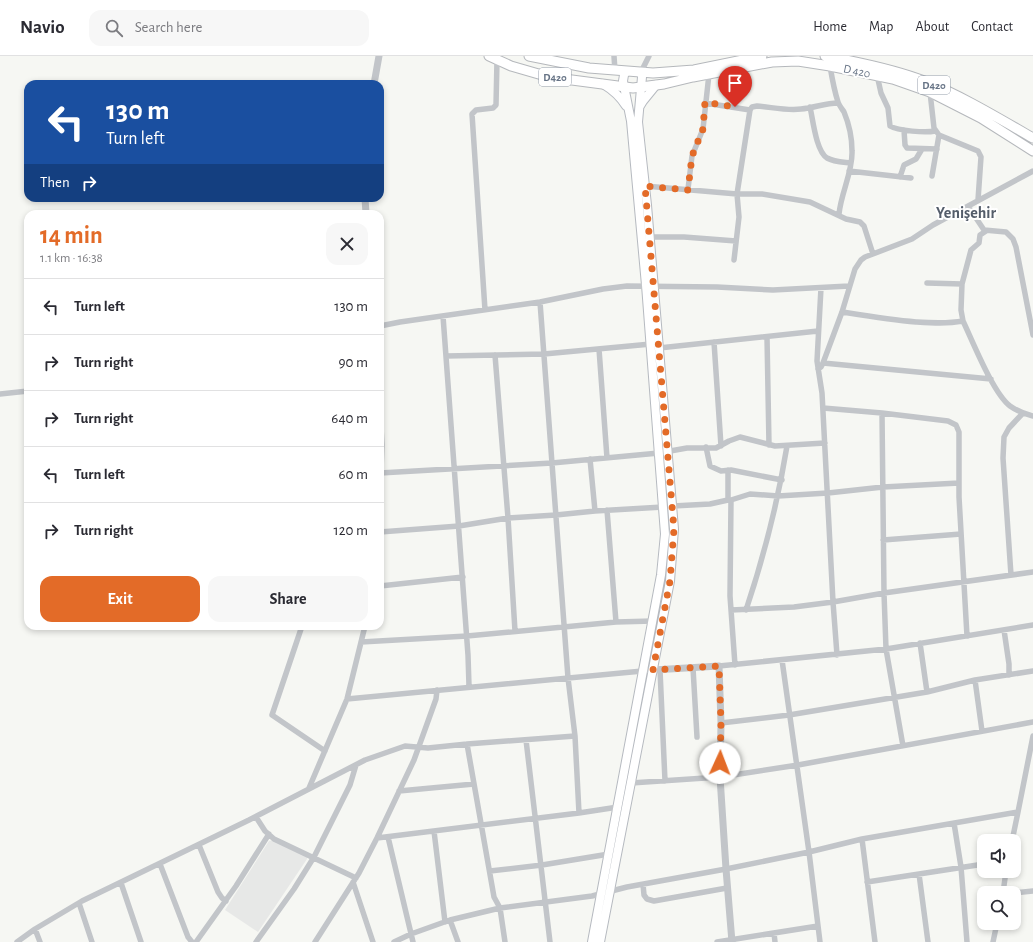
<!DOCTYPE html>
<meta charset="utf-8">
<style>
body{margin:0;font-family:"Alegreya Sans",sans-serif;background:#f7f7f7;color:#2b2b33;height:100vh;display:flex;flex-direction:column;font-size:15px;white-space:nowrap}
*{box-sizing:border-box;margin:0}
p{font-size:13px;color:#7c7c81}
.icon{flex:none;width:22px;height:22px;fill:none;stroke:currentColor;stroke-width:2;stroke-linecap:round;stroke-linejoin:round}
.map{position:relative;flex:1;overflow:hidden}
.side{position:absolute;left:24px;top:154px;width:360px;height:420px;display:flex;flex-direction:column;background:#fff;border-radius:12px;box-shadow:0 2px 6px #0003}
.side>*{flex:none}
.hud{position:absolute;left:24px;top:24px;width:360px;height:122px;border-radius:12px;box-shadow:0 2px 6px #0003;background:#1a4fa0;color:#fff;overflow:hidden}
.tools{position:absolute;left:977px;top:778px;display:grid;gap:8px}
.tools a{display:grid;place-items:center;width:44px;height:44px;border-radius:8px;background:#fff;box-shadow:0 2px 6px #0003;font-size:20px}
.pin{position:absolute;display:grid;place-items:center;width:34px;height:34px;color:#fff;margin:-41px -17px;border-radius:50% 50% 50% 0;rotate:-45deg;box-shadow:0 0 4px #0007}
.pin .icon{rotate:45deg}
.me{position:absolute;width:44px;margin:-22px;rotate:2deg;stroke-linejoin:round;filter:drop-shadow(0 0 3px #0008)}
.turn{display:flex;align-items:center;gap:14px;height:84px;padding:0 16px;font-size:18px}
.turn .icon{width:52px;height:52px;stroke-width:2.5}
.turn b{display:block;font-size:28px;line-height:34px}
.then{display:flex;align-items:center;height:38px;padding:0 16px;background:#0003;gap:8px;font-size:15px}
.round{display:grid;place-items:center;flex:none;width:42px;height:42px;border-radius:12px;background:#f7f7f7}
.overview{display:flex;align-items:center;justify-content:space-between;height:68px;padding:0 16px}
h1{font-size:24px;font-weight:700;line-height:30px;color:#e36b28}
.action{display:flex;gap:8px;margin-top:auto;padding:8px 16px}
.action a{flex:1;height:46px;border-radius:12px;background:#e36b28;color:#fff;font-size:16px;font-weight:700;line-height:46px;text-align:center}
.action a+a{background:#f7f7f7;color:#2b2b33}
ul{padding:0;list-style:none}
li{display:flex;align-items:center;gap:12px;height:56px;padding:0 16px;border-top:1px solid #e1e1e2}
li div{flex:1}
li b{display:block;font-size:15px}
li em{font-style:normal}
header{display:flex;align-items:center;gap:24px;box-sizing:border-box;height:56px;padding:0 20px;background:#fff;border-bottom:1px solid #e1e1e2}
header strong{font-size:19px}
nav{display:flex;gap:22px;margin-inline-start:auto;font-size:14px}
.search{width:280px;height:36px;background:#f7f7f7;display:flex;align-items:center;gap:10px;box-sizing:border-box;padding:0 14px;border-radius:12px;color:#7c7c81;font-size:15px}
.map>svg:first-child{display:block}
.built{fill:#e7e8e7}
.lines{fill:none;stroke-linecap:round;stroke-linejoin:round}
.secondary-casing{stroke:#b6bac0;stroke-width:10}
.trunk-casing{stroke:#b5b8bc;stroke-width:11}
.minor{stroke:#c2c5c9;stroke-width:5.5}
.tertiary{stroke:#c2c5c9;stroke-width:7}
.secondary{stroke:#fff;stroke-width:8}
.trunk{stroke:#fff;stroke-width:9}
.route{stroke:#e36b28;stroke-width:7;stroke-dasharray:0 12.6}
.labels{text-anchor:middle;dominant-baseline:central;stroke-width:4;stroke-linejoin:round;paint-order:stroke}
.shield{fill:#fff;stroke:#949daa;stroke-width:1}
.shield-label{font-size:11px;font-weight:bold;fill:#667385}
.street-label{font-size:12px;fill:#667385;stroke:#fff}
.district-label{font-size:16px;font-weight:bold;fill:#545d6a;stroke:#fff}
</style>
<header>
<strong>Navio</strong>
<div class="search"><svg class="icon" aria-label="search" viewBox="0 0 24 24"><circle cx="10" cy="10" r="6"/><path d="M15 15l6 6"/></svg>Search here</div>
<nav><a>Home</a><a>Map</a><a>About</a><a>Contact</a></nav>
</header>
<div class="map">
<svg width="1033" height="886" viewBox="0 0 1033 886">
<rect width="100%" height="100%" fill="#f6f7f3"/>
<path class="built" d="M273,784L307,800V803L258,876L225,854L269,785Z"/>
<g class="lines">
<g class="secondary-casing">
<path id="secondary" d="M603,28C613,34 620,40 626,50
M640,50L643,45L656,29
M592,886L661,519L665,478L646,229L631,65L623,25L624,19L626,16
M600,886L670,525L674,473L647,149L638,66L642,21L641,16"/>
</g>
<g class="trunk-casing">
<path id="trunk" d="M489,0L511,10L549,21L633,32L664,28L693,21L772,6L798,5L830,10L893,23L930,36L981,62L1033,95
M529,0L589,12L653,17L694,14L762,0
M825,0C858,6 893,13 924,25C962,40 998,62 1033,82"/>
</g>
<path class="minor" d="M614,0L615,15
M830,10C832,22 834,34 838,46C839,49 842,53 844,56C849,68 852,83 852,95C853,115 841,137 839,158
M641,16L649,0
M877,19L881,37L888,52L890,70C898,75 926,77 935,75
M930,36L934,72L939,79L978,95L981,101L978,144
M705,47L750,54L752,51L757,50C771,51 787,55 801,53C814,52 825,47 838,47
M810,51C813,64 816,95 827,102C834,106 843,106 851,107
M904,74L905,89L907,92L937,93
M849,115L911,122
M932,120L939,79
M900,121L904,109L916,103L922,93
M645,130L737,138H762L810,146L846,163L860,166L864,170L873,198
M688,133L692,100L703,73L709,18
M968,150L984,174L1006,176L1013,183L1016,191L1033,279
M986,175L980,179L979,187L971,194L962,228L961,254L963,265C973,286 993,337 1010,350C1017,355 1025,358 1033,360
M649,181H684L736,185
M734,204L739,161L737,138L750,54
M927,227L962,228
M821,232L817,305L822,337L833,546L837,599
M540,246L568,622L575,680L579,757
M485,254L472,58L476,54L493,52L496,49L497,4
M842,256C867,260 891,264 916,266C932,267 947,268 963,265
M443,260L468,599L469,630
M380,270L400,266L540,246L603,233L627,230L717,231L773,234L849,230
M767,281L769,389
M714,286L721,390
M659,292L818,275
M599,293L607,402
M495,299L508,462L515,575
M446,300L544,298L651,288
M823,307L991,323
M818,313L821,311L823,307L842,256L855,213L861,204L865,201L912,183L933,169L1033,115
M0,338L28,335
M823,352L882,357L948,365L956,369L959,376V441L967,580
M380,353L382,389L380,440
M882,357L884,537L886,593L903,690
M706,391L710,410L721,415L731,414L782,424
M590,403L595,455
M380,417L552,407L659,397L687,392H716L729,385L740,381L775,390L825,387
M728,444V414
M731,444L730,540L735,609
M673,450L710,448L728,444H731L750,438L778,440L828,437L883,431L959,427
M607,454L616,566
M380,476L459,470L508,462L556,459L595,455L663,451
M883,484L961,478
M1011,519L1003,402L1004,381L1009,372L1023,357
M380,530L463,521
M731,554L794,551L833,546L884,537L1033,516
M746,554C764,500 778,445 787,390
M302,570L272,659L325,695
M1004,574L1009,608V619
M361,586L467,580L616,566L653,565
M920,587L927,636
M782,604L809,796L820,886
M719,610L886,593L1033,569
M693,612L697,681
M660,614L665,725
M975,624L982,675
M347,643L653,614
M721,667L789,659L927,636L975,624L1033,615
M526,684L550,886
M467,688L494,841L500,852L505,886
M631,727L720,721L798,709L1033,666
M309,732L347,643L365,570
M399,735L474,728
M256,761L265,775L274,783L356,822
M954,767L961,811L967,886
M434,775L445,866
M388,781L413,886
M377,782L579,757L618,751
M862,783L875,886
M1012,785L1018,756
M199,789L218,836L222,842L226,845
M160,808L188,881L192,886
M490,815L542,809L609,798
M919,818L928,886
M353,826L373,886
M867,826L984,808
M121,827L141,886
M643,828L644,839L647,843L654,845L727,832
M1003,837L1006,815
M1013,837L1033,835
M79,847L92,886
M450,864L458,886
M35,873L40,886
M774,877L775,886
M17,886L35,873L82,845L249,764L365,704L405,690L428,692L467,688L575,680
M196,886L236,830L269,778
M256,886L294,833L314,801L350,729L356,709
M315,886L359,817L377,782L414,704L436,643L437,634
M394,886L411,878L450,864L500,852L592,840L627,831L726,813L809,796L862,783L1018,756L1033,680
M717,886L818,870
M993,886L997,867"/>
<path class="tertiary" d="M374,28L379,0
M365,142L366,158
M653,614L719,610L721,667L720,721L726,813L732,886"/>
<use href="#secondary" class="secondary"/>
<use href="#trunk" class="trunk"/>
</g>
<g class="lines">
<path class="route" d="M720,707L721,667L719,610L653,614L670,525L674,473L645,130L688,134L692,100L703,73L705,46L735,51"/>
</g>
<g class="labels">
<g class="shield">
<rect x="539" y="12" width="32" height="18" rx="3"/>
<rect x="918" y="20" width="32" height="18" rx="3"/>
</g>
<g class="shield-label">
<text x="555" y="21">D420</text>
<text x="934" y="29">D420</text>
</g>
<g class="street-label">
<text transform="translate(857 15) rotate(12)">D 420</text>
</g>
<g class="district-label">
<text x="966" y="157">Yenişehir</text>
</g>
</g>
</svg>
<div class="tools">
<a><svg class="icon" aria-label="sound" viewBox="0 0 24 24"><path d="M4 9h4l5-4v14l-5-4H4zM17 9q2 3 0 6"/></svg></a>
<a><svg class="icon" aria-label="search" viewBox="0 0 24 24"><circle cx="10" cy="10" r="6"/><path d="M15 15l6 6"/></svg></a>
</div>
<div class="pin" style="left:735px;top:51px;background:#d93025"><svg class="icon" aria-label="arrive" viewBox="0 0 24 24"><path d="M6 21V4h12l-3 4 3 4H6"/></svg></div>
<svg class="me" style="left:720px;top:707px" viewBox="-20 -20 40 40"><circle r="19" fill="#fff"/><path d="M0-13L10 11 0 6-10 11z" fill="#e36b28"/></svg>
<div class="hud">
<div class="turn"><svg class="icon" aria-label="left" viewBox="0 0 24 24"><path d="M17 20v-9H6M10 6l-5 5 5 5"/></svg><div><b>130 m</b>Turn left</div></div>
<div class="then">Then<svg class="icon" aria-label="right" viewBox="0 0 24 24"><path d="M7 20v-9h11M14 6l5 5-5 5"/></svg></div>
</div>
<section class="side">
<div class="overview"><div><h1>14 min</h1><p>1.1 km · 16:38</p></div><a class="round"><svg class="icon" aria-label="close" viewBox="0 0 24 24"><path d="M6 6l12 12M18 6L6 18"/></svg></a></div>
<ul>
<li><svg class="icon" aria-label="left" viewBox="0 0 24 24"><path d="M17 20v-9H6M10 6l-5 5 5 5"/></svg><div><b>Turn left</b></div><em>130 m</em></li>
<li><svg class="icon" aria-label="right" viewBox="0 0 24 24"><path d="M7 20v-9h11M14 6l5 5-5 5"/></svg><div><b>Turn right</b></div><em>90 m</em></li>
<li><svg class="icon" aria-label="right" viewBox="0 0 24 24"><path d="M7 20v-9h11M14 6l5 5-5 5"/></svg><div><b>Turn right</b></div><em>640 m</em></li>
<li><svg class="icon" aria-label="left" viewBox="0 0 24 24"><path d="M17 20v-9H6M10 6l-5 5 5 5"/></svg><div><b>Turn left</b></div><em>60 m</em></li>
<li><svg class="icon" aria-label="right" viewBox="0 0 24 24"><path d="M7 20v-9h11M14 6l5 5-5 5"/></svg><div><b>Turn right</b></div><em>120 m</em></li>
</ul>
<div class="action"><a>Exit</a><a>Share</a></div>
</section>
</div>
